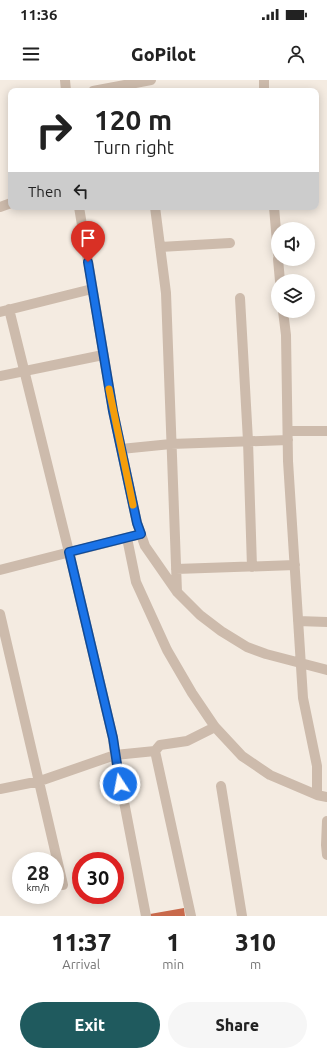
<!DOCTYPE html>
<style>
body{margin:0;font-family:Ubuntu,sans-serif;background:#f6f6f6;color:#222;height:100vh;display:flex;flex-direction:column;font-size:15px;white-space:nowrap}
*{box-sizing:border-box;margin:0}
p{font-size:13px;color:#767676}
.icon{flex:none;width:22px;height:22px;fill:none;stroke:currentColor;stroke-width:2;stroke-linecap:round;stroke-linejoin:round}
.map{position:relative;height:836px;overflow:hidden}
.details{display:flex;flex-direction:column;background:#fff;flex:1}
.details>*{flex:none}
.top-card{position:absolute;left:8px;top:8px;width:311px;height:122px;border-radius:8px;box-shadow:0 2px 10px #0003;background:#fff;color:#222;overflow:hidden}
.fabs{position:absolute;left:271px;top:142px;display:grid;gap:8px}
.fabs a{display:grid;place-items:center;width:44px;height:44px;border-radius:50%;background:#fff;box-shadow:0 2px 10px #0003;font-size:20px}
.speed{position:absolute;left:12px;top:772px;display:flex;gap:8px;font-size:20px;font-weight:700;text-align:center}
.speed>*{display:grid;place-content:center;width:52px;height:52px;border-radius:50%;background:#fff;box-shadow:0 2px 10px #0003;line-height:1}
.speed small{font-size:10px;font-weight:400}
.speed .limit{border:6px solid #d22;background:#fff;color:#111}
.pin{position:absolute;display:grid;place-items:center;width:34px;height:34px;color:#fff;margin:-41px -17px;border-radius:50% 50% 50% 0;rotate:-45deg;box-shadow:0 0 4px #0007}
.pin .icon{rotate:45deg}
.me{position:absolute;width:44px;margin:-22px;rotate:349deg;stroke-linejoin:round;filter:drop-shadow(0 0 3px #0008)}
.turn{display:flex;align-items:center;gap:14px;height:84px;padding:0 20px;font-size:18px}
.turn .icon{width:52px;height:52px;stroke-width:2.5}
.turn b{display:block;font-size:28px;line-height:34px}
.then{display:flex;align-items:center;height:38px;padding:0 20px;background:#0003;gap:8px;font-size:15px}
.eta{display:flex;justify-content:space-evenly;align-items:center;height:68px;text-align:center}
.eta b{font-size:24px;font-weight:800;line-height:28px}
.button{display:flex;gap:8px;margin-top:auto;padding:8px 20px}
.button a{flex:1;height:46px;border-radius:24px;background:#1f5a5e;color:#fff;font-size:16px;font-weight:800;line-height:46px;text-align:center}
.button a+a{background:#f6f6f6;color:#222}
.status{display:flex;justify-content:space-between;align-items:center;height:28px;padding:0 20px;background:#fff;direction:ltr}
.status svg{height:11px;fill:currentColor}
header{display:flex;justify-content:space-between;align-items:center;height:52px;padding:0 20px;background:#fff;font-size:18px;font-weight:800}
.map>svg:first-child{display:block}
.building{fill:#c8694b}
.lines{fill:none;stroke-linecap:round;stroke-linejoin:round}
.minor{stroke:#cdbbac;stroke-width:10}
.route-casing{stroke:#114b97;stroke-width:10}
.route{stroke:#1a73e8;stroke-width:7}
.slow{stroke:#f59e0b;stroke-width:7}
</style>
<div class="status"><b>11:36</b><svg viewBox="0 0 49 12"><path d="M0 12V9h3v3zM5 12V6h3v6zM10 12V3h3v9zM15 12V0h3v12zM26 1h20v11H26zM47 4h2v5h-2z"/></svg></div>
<header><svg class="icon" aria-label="menu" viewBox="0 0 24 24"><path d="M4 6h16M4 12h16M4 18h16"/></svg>GoPilot<svg class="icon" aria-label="person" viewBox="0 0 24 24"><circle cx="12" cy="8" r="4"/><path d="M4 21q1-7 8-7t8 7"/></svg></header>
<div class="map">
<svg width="327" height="836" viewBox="0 0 327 836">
<rect width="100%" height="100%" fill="#f4ebe1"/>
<path class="building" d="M184,828L185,836H151L150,834Z"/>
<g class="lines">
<path class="minor" d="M65,0L66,11
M264,0V11
M93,11L151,0
M0,127L11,123
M79,127L113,331L137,443L145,466L177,512L200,535L221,551L247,567L266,574L327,590
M155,127L166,213L177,512
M274,127L278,174
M160,167L230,163
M278,179L280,201
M240,218L248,361L252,487
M283,231L286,255L288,381L303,618L317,686V715
M0,232L92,209
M0,296L103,275
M288,351H327
M121,369L171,364L288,360
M127,458L136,502L167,570L192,613L215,647L242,676L270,695L317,715L327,717
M176,489L295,485
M0,490L141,454
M0,534L63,805
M298,541L327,542
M221,706L242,836
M0,709L40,701L115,675L113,658L69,472L9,229
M327,741L326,765L327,775
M146,836L115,675L155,671
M191,836L155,671L160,665L187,661L215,647"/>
</g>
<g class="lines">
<g class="route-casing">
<path id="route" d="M88,182L113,331L137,443L141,454L69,472L113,658L120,704"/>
</g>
<use href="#route" class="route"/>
<path class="slow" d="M109,309L133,425"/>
</g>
</svg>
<div class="fabs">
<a><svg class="icon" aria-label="sound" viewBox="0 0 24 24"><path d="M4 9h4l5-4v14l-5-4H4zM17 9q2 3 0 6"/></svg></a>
<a><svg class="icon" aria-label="layers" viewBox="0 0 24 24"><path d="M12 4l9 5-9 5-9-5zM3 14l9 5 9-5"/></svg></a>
</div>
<div class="speed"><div>28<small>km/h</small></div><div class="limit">30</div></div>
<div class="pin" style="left:88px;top:182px;background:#d93025"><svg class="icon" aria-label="arrive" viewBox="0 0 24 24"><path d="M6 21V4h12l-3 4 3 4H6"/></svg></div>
<svg class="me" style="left:120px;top:704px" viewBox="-20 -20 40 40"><circle r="17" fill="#1a73e8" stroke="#fff" stroke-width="3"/><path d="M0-11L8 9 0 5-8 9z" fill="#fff"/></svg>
<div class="top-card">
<div class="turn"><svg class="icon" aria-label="right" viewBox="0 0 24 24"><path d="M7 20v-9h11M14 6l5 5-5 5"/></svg><div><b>120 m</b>Turn right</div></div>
<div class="then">Then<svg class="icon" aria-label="left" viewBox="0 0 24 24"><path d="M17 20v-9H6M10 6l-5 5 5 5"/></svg></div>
</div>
</div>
<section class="details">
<div class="eta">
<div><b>11:37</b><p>Arrival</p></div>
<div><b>1</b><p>min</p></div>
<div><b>310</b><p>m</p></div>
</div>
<div class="button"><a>Exit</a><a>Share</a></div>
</section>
